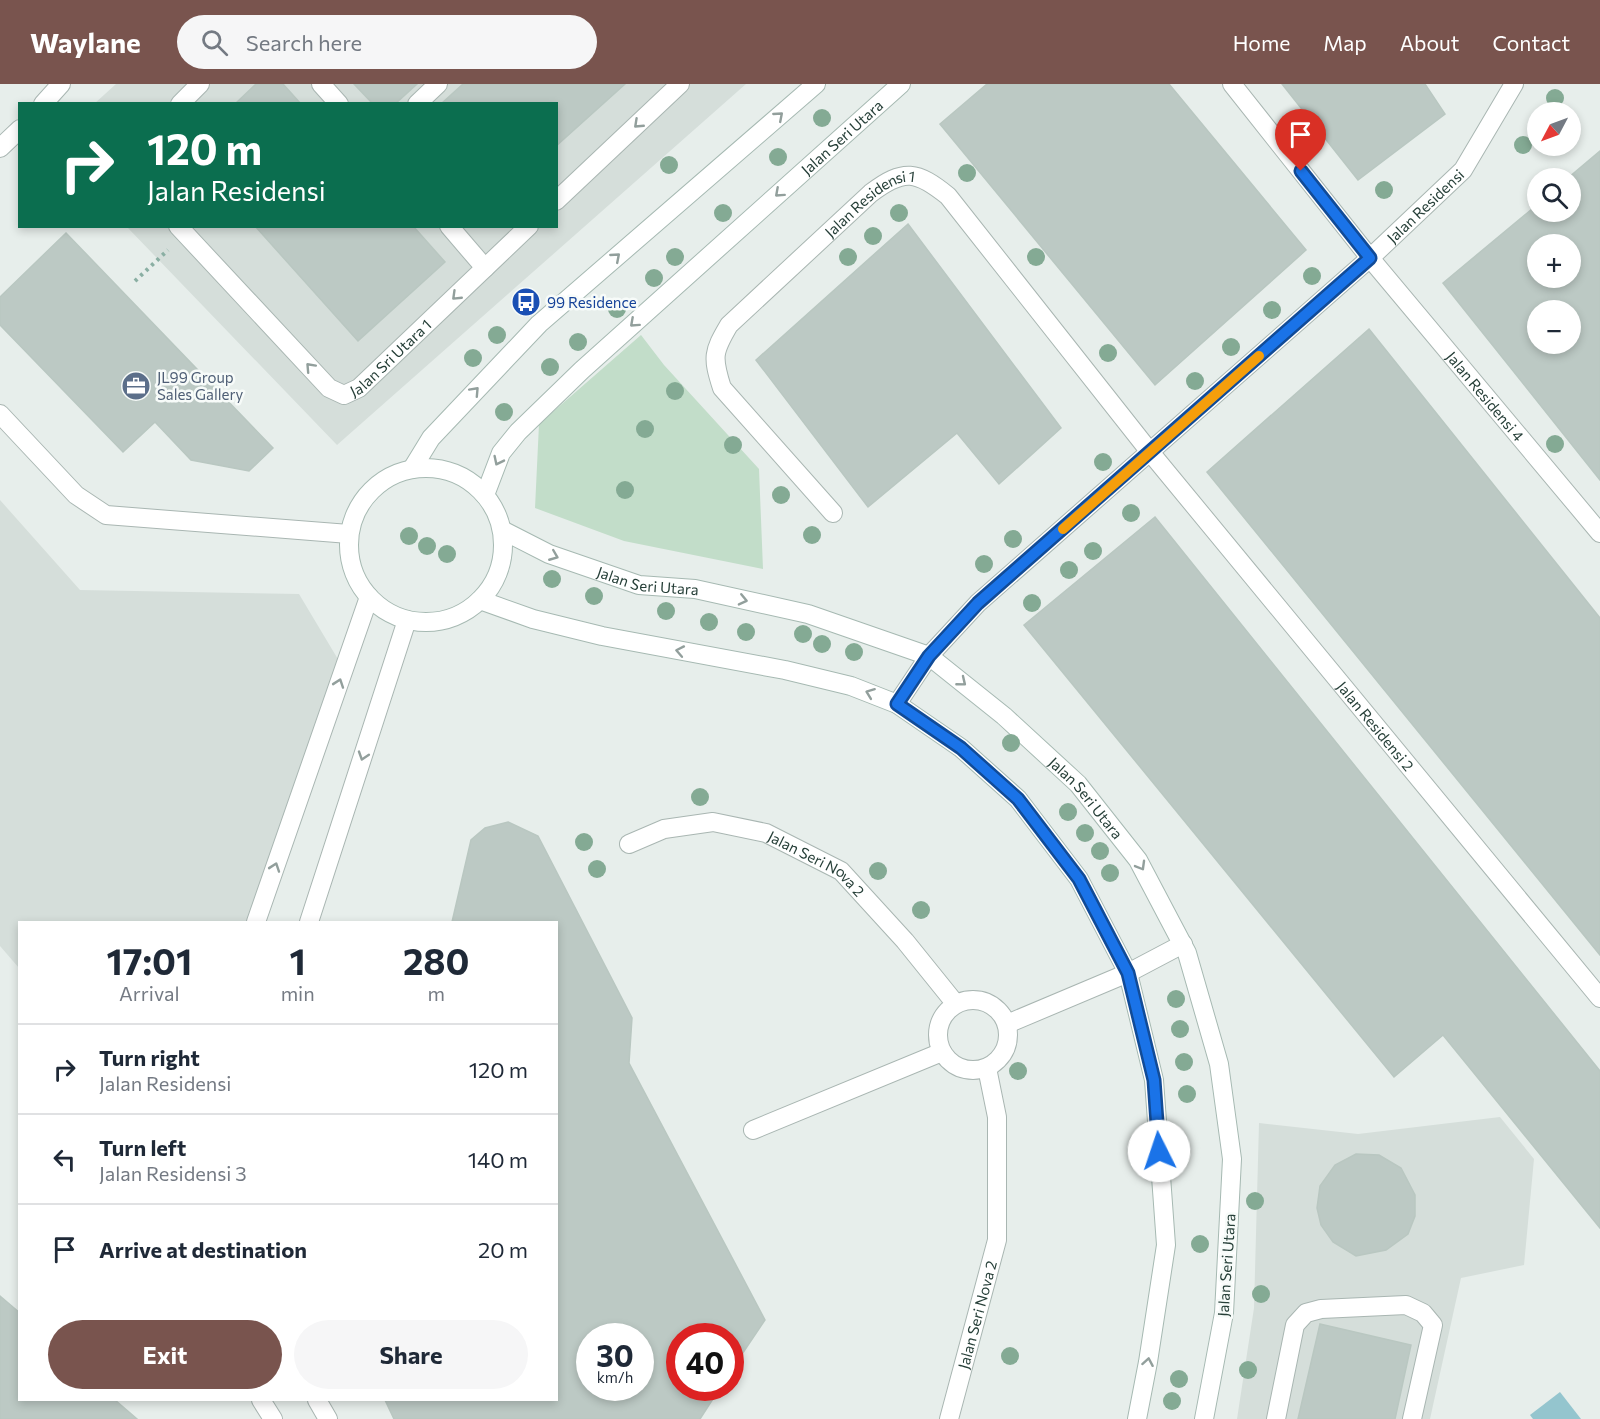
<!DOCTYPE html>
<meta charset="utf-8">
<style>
body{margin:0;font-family:Commissioner,sans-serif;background:#f6f6f7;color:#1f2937;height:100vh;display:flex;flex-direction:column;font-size:22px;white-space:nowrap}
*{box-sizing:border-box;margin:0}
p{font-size:20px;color:#747a83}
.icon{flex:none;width:33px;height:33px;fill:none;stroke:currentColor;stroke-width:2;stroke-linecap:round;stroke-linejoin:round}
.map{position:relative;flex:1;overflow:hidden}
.drawer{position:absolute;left:18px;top:837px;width:540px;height:480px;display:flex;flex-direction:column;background:#fff;border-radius:0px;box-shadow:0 3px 9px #0003}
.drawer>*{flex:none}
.guide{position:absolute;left:18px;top:18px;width:540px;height:126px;border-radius:0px;box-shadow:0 3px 9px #0003;background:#0b6e4f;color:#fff;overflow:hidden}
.needle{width:39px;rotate:229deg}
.buttons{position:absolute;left:1527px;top:18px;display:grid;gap:12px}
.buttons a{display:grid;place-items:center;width:54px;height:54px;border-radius:50%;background:#fff;box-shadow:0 3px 9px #0003;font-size:30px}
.speed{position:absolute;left:576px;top:1239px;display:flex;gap:12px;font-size:30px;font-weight:700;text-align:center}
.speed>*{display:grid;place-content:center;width:78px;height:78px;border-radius:50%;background:#fff;box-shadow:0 3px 9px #0003;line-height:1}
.speed small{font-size:15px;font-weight:400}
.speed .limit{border:9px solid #d22;background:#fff;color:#111}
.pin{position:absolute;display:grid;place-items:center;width:51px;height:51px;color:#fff;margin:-62px -26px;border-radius:50% 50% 50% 0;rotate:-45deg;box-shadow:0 0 6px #0007}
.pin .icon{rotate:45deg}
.me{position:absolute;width:66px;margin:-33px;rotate:356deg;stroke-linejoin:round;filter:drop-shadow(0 0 4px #0008)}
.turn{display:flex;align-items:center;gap:21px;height:126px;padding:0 30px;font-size:27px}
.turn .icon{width:78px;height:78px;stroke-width:2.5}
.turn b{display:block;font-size:42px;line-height:51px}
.eta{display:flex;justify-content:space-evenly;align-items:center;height:102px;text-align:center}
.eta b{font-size:36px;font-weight:700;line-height:42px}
.action{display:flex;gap:12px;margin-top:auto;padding:12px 30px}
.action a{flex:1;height:69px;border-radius:36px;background:#79544e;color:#fff;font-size:24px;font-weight:700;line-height:69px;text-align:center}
.action a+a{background:#f6f6f7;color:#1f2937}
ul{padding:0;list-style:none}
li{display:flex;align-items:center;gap:18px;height:90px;padding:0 30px;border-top:2px solid #e0e1e3}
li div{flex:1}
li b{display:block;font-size:22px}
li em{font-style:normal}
header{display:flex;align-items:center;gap:36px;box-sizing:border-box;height:84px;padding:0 30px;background:#79544e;color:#fff}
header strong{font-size:28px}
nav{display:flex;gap:33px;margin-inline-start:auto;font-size:21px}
.search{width:420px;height:54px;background:#f6f6f7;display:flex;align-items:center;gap:15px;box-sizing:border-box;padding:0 21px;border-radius:33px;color:#747a83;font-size:22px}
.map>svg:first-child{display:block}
.built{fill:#d5deda}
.green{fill:#c2ddc9}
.water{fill:#94c5ce}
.building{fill:#bcc9c4;stroke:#b9c7c1;stroke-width:1.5;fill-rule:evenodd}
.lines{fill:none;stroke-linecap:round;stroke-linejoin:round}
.lane-casing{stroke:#a9b6b2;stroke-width:20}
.street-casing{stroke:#a9b6b2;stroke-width:20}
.secondary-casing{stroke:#a6b9b2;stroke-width:20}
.path{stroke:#8aafa3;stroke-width:4;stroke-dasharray:3 4.5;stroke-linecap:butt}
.lane{stroke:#fff;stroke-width:18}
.street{stroke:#fff;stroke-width:18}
.secondary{stroke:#fff;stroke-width:18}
.tree{fill:#84aa94}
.oneway{stroke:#929f9c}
.route-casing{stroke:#114b97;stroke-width:15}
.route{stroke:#1a73e8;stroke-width:10}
.slow{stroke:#f59e0b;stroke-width:10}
.labels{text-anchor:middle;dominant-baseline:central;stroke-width:5;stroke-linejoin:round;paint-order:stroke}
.street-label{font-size:15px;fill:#263f38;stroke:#f7fbf9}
.transit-label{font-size:15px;fill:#164399;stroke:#f7fbf9;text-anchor:start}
.service-label{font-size:15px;fill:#4e5e75;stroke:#f7fbf9;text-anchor:start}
</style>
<header>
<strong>Waylane</strong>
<div class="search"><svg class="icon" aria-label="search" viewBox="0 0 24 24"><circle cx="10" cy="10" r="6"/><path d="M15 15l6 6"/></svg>Search here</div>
<nav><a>Home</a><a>Map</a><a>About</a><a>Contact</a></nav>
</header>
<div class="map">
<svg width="1600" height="1335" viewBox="0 0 1600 1335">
<rect width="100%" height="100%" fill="#e7eeeb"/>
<path class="built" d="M116,0H746L337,361L127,143L556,142V20H94Z
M0,416L80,506L299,510L348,592L260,838H20L19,884L0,862Z
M1500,1033L1534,1075L1524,1181L1461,1194L1430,1335H1237L1254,1224L1259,1039L1358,1050Z"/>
<path class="green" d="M641,251L664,281L759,385L763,485L624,457L535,424L539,340Z"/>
<path class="water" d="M1560,1308L1581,1335H1533L1530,1331Z"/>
<path class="building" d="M256,0H283L301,20H235Z
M354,0H417L395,20H373Z
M463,0H625L556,62V20H441Z
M987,0H1169L1306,166L1155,301L940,40Z
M1282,0H1425L1445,30L1358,96Z
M1600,67V396L1443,199L1538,120V128H1570V94H1568ZM1538,160H1570V194H1538ZM1538,226H1570V260H1538Z
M908,140L1061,344L999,400L957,349L868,423L756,276Z
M255,142H413L445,178L358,257Z
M66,149L273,364L249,387L191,376L155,338L123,368L0,241V213Z
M1369,245L1600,534V871L1207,388Z
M1155,433L1600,987V1144L1443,951L1394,993L1024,541Z
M508,738L538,752L632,934L629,979L765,1236L730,1288V1252H680V1304H720L700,1335H394L385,1316H556V838H452L471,756L485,744ZM590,1252H640V1304H590Z
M1356,1070L1379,1071L1401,1084L1415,1111V1132L1408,1150L1386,1166L1356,1172L1333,1158L1321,1141L1317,1124L1320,1102L1335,1081Z
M0,1212L20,1229V1316H115L137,1335H0Z
M1320,1240L1411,1261L1395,1335H1298Z"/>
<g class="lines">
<g class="lane-casing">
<g id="lane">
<path d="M321,0L339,20"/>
<path d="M180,20L200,0"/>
<path d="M417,20L438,0"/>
<path d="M556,117L680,0"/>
<path id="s1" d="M178,142L329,304L344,311L359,304L529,142"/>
<path d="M449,142L485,184"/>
<path d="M256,838L369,513"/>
<path d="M309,838L407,536"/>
<path d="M261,1316L273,1335"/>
<path d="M317,1316L328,1335"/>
<path d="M1276,1335L1295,1241L1306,1229L1321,1225L1406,1221L1423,1229L1433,1241L1412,1335"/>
</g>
</g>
<g class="street-casing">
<g id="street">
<path id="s2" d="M1232,0L1370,174L1600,449"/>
<path d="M43,20L61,0"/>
<path d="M0,64L20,45"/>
<path d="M0,330L76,411L106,431L349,450"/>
<path id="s3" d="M833,429L722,304C712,273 713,268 729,241L871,109C904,84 917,87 948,112L1150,368L1600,914"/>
<path id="s4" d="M897,620L929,572L978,519L1370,174L1463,86L1514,0"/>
<path id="s5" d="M629,760L664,745L713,738L766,749L841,787L905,857L955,919"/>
<circle cx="973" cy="951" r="35"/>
<path d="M1007,940L1128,889L1183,860"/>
<path d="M753,1046L942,968"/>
<path id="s6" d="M949,1335L997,1156V1033L987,984"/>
</g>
</g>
<g class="secondary-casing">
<g id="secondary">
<circle cx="426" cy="461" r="77"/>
<path d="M412,385L431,354L539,240L816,0"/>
<path id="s7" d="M485,411L501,369L518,348L582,286L901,0"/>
<path id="s8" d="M502,446L549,470L639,501L695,505L808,530L929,572L1004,632L1078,700L1138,776L1187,869L1219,980L1232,1075L1224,1229L1204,1335"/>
<path d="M480,516L533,535L602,552L785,586L851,602L897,620L961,664L1018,715L1079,795L1128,889L1154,996L1166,1161L1148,1278L1137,1335"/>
</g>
</g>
<path class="path" d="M135,197L168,166"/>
<use href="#lane" class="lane"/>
<use href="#street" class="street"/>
<use href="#secondary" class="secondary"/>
</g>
<g class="tree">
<circle cx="1555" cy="14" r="9"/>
<circle cx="822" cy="34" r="9"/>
<circle cx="1523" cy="61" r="9"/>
<circle cx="778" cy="73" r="9"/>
<circle cx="669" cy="81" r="9"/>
<circle cx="967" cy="89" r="9"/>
<circle cx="1384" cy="106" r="9"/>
<circle cx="723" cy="129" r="9"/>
<circle cx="899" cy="129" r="9"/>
<circle cx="873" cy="152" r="9"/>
<circle cx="675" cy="173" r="9"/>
<circle cx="848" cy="173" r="9"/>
<circle cx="1036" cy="173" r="9"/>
<circle cx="1312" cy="192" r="9"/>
<circle cx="654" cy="194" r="9"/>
<circle cx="617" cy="225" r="9"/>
<circle cx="1272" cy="226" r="9"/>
<circle cx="497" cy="251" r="9"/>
<circle cx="578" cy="258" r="9"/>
<circle cx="1231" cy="263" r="9"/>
<circle cx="1108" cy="269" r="9"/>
<circle cx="473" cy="274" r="9"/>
<circle cx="550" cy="283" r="9"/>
<circle cx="1195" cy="297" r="9"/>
<circle cx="675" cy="307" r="9"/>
<circle cx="504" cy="328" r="9"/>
<circle cx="645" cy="345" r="9"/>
<circle cx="1555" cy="360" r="9"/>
<circle cx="733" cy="361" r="9"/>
<circle cx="1103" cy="378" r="9"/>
<circle cx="625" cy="406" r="9"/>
<circle cx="781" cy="411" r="9"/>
<circle cx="1131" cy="429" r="9"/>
<circle cx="812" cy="451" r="9"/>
<circle cx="409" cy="452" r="9"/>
<circle cx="1013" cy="455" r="9"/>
<circle cx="427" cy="462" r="9"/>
<circle cx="1093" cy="467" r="9"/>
<circle cx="447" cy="470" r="9"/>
<circle cx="984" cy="480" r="9"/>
<circle cx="1069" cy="486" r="9"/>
<circle cx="552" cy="495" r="9"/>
<circle cx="594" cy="512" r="9"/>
<circle cx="1032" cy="519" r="9"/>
<circle cx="666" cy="527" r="9"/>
<circle cx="709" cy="538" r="9"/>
<circle cx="746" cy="548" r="9"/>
<circle cx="803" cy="550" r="9"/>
<circle cx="822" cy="560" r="9"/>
<circle cx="854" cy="568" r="9"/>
<circle cx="1011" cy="659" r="9"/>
<circle cx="700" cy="713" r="9"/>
<circle cx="1068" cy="728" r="9"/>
<circle cx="1085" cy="749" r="9"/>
<circle cx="584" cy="758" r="9"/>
<circle cx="1100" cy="767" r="9"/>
<circle cx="597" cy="785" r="9"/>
<circle cx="878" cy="787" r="9"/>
<circle cx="1110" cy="789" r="9"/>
<circle cx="921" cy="826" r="9"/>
<circle cx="1176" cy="915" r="9"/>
<circle cx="1180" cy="945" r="9"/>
<circle cx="1184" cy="978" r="9"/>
<circle cx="1018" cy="987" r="9"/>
<circle cx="1187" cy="1010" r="9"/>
<circle cx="1255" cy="1117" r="9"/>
<circle cx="1200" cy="1160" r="9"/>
<circle cx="1261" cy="1210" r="9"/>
<circle cx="1010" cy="1272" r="9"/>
<circle cx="1248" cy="1286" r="9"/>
<circle cx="1179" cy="1295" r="9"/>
<circle cx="1172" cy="1317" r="9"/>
</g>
<defs><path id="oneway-chevron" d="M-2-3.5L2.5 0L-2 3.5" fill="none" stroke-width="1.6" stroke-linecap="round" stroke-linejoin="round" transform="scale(1.5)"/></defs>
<g class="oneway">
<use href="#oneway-chevron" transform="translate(779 32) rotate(-41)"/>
<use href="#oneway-chevron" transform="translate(638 40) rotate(137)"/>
<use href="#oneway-chevron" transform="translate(779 109) rotate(138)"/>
<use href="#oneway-chevron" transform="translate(616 173) rotate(-41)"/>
<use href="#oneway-chevron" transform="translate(456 212) rotate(136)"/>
<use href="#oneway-chevron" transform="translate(634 239) rotate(138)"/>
<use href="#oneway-chevron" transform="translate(310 283) rotate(-133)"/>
<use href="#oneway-chevron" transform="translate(475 307) rotate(-47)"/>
<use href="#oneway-chevron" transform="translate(498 377) rotate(116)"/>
<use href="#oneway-chevron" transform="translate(554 472) rotate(22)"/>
<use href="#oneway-chevron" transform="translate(743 516) rotate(13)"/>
<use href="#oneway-chevron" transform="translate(680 567) rotate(-169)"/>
<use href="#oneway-chevron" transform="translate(962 598) rotate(39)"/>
<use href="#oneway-chevron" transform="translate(339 599) rotate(-71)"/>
<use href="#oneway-chevron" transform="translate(870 609) rotate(-159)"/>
<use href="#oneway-chevron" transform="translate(363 672) rotate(108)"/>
<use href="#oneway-chevron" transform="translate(1141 782) rotate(60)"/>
<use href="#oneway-chevron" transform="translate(275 783) rotate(-71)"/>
<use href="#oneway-chevron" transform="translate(1148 1278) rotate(-80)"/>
</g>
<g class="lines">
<g class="route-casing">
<path id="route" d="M1159,1067L1154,996L1128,889L1079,795L1018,715L961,664L897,620L929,572L978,519L1370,174L1301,87"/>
</g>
<use href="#route" class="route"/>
<path class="slow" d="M1063,445L1259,272"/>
</g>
<defs>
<g id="bus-disc" transform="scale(1.5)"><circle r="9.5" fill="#1a4fb4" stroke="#f7fbf9"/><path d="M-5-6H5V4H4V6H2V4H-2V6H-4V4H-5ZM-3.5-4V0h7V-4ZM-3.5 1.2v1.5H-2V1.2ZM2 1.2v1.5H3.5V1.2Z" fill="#fff"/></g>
<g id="office-disc" transform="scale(1.5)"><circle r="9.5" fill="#5c6f8a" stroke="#f7fbf9"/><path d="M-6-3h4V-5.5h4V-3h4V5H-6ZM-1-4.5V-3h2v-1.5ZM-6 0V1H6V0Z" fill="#fff"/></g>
</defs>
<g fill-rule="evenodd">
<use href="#bus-disc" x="526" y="218"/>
<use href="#office-disc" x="136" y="302"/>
</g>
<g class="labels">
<g class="street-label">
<text stroke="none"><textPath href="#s7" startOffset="510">Jalan Seri Utara</textPath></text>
<text stroke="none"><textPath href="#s4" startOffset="728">Jalan Residensi</textPath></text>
<text stroke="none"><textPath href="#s3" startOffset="422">Jalan Residensi 1</textPath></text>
<text stroke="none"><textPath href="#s1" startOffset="298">Jalan Sri Utara 1</textPath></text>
<text stroke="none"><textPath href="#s2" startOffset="402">Jalan Residensi 4</textPath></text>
<text stroke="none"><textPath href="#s8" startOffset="156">Jalan Seri Utara</textPath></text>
<text stroke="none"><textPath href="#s3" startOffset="1196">Jalan Residensi 2</textPath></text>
<text stroke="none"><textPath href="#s8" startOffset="660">Jalan Seri Utara</textPath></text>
<text stroke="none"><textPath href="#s5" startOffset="201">Jalan Seri Nova 2</textPath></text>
<text transform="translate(1226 1181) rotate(-86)">Jalan Seri Utara</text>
<text stroke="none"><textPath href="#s6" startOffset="108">Jalan Seri Nova 2</textPath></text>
</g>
<g class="transit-label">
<text x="547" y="218">99 Residence</text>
</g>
<g class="service-label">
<text x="157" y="293">JL99 Group<tspan x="157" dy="17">Sales Gallery</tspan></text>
</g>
</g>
</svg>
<div class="buttons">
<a><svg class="needle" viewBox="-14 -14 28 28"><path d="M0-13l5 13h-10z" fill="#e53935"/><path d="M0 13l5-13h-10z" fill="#747a83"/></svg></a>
<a><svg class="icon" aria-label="search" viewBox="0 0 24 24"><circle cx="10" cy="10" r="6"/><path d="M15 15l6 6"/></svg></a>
<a>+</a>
<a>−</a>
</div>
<div class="speed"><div>30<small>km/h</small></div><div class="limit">40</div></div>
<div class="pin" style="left:1301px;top:87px;background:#d93025"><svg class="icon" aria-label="arrive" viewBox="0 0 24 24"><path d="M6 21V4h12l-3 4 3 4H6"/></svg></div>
<svg class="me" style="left:1159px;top:1067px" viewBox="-20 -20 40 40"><circle r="19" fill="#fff"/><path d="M0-13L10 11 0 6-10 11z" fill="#1a73e8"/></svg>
<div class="guide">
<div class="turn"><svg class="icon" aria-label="right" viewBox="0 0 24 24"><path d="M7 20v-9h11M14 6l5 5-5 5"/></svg><div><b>120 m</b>Jalan Residensi</div></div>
</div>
<section class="drawer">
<div class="eta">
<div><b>17:01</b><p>Arrival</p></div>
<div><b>1</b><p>min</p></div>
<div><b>280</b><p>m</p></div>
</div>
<ul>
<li><svg class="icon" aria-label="right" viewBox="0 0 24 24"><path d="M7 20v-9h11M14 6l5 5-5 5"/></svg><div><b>Turn right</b><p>Jalan Residensi</p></div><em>120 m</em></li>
<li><svg class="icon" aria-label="left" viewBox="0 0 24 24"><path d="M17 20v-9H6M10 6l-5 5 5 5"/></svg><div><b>Turn left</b><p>Jalan Residensi 3</p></div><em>140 m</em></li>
<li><svg class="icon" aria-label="arrive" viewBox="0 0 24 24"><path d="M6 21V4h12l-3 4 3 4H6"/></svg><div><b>Arrive at destination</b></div><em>20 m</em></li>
</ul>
<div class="action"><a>Exit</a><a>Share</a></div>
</section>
</div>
